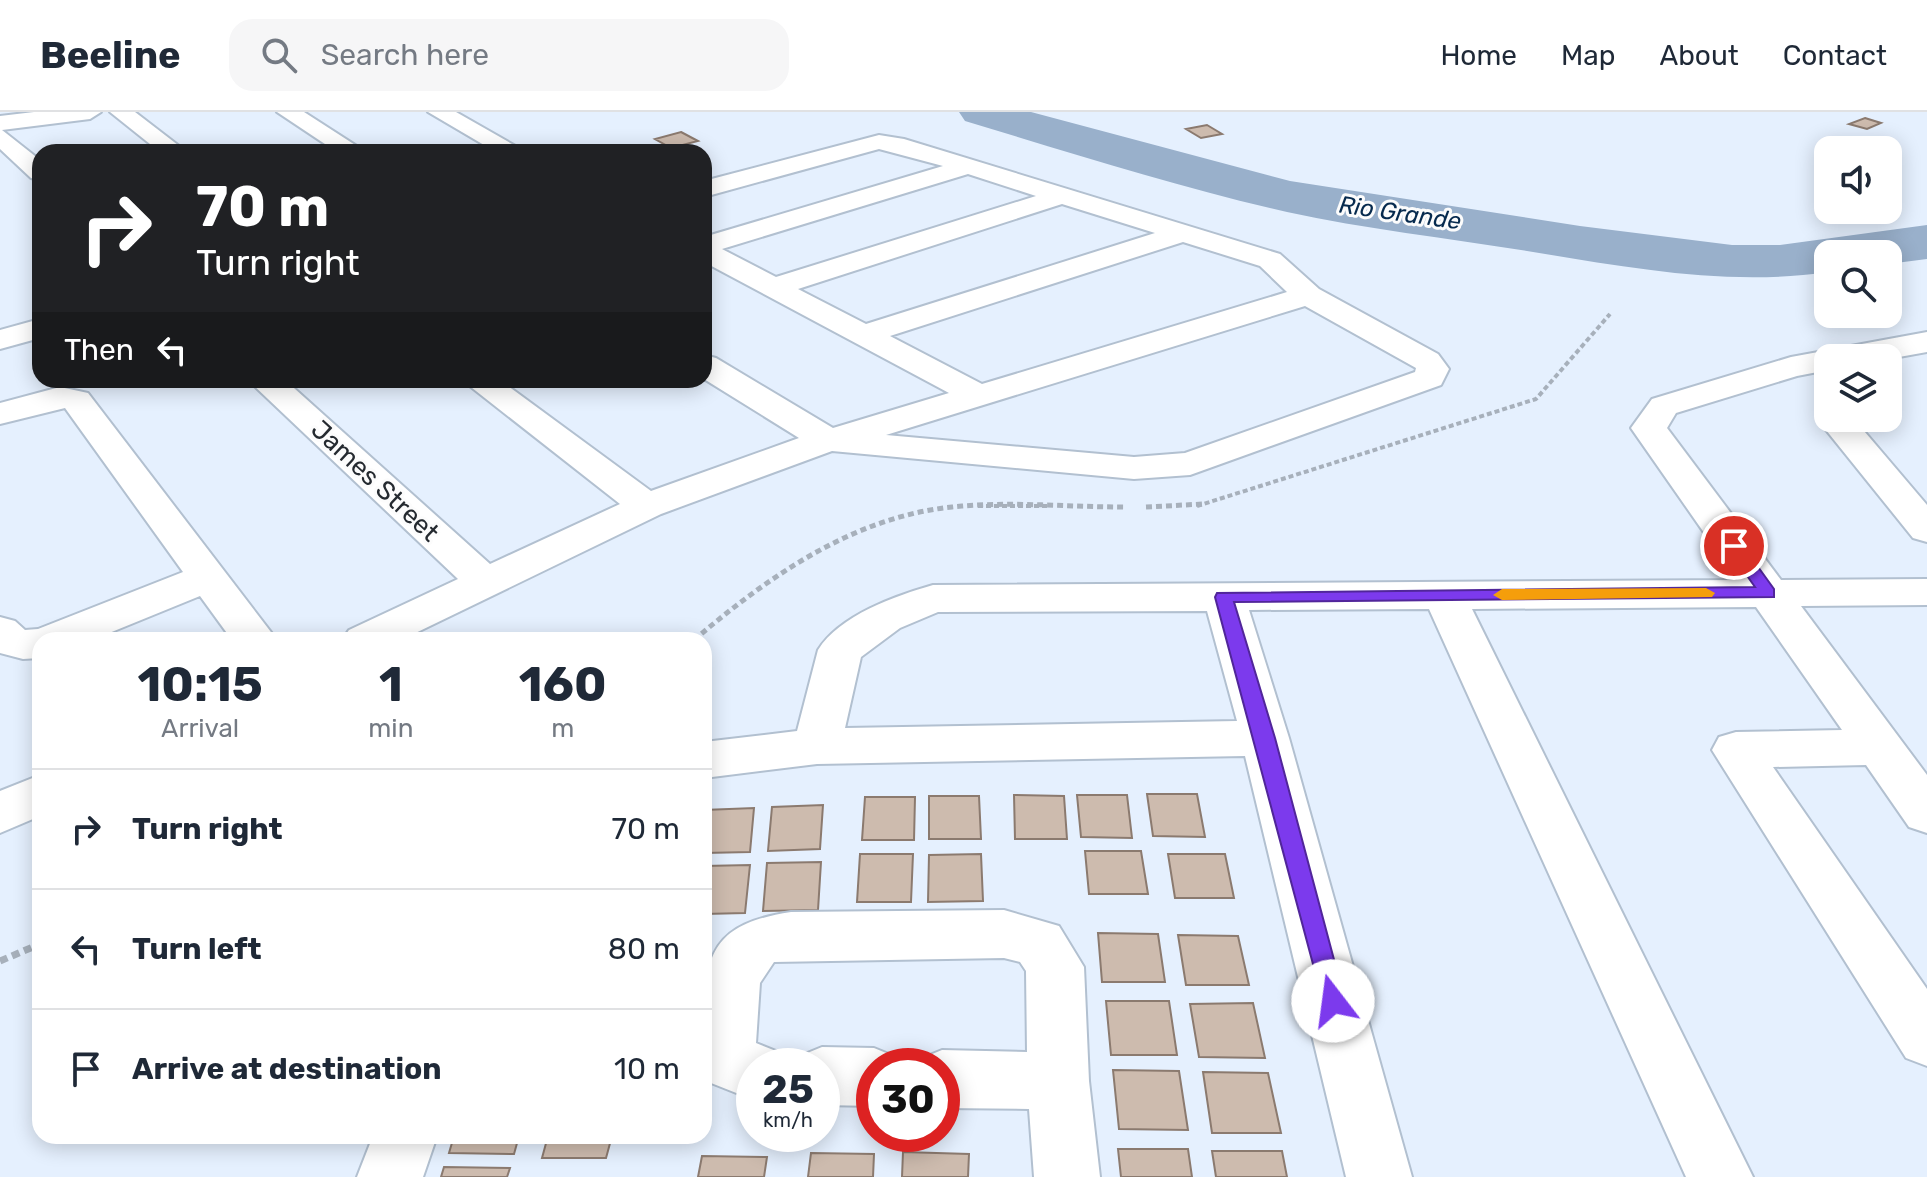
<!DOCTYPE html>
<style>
body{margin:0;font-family:Rubik,sans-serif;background:#f6f6f7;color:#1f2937;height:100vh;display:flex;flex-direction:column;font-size:30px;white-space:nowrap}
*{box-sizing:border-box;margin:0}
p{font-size:26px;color:#747a83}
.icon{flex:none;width:44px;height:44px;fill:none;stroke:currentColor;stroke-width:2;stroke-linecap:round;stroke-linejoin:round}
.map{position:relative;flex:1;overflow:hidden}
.details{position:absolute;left:32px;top:520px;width:680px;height:512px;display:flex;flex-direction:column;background:#fff;border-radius:24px;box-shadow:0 4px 20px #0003}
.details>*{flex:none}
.banner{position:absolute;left:32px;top:32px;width:680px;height:244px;border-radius:24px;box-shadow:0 4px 20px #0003;background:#202124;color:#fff;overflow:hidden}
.tools{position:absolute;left:1814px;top:24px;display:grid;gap:16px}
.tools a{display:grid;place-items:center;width:88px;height:88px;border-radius:16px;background:#fff;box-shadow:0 4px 20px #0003;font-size:40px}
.speed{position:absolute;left:736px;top:936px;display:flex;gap:16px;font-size:40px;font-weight:700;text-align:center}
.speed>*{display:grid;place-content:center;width:104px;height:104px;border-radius:50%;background:#fff;box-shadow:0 4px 20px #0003;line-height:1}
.speed small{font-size:20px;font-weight:400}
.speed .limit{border:12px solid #d22;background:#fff;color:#111}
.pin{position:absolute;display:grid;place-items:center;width:68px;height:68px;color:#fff;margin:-34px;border:4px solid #fff;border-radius:50%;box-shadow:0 2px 8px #0007}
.me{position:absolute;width:88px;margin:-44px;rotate:345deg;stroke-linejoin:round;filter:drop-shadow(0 0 6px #0008)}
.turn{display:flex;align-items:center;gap:28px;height:168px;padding:0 32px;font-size:36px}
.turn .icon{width:104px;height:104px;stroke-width:2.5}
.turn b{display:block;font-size:56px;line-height:68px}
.then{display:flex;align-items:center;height:76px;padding:0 32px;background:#0003;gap:16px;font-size:30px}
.eta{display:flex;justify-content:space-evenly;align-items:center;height:136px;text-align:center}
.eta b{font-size:48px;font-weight:700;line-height:56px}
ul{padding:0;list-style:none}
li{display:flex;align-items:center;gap:24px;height:120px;padding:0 32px;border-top:2px solid #e0e1e3}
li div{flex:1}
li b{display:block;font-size:30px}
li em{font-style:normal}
header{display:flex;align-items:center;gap:48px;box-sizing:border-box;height:112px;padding:0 40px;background:#fff;border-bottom:2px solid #e0e1e3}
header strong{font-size:38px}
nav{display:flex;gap:44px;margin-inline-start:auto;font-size:28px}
.search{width:560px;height:72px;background:#f6f6f7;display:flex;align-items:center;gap:20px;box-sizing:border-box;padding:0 28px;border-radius:24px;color:#747a83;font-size:30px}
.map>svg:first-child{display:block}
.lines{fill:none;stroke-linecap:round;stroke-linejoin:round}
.river{fill:#99b0cb;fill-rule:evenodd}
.building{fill:#cdbbae;stroke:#8b7a6f;stroke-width:2}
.minor-casing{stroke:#b2c0d0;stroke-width:4}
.path-far2{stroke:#a7b0bb;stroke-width:4;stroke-dasharray:5 3;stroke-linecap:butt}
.path-far1{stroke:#a7b0bb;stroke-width:5;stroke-dasharray:6 4;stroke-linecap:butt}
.path{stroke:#a7b0bb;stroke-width:7;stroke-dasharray:8 5;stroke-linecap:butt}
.minor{fill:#fff;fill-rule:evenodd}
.route{fill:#7c3aed;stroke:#51269a;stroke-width:2}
.slow{fill:#f59e0b}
.labels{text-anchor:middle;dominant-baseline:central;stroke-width:6;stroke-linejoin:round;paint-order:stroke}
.far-water-label{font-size:24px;font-style:italic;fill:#062a4e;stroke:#fcfcfc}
.street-label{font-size:26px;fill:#252a30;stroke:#fcfcfc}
</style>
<header>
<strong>Beeline</strong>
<div class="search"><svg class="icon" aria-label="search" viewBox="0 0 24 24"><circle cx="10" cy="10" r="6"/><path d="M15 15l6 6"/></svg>Search here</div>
<nav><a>Home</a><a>Map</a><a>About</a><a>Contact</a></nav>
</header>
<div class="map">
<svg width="1927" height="1065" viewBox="0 0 1927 1065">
<rect width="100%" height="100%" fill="#e5f0fe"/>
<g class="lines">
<path class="river" d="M959,0H1031L1290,69L1580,114L1732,133H1780L1927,113V147L1888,152V142H1828V160C1728,175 1626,155 1527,139C1447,126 1365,117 1287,100C1178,75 1072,41 965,9Z"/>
</g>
<path class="building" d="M1865,6L1881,11L1867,17L1849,12Z
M1207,13L1222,22L1201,26L1186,17Z
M681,20L698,29L671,36L655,27Z
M1147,682H1197L1205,725L1153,724Z
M1014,683L1064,684L1067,727H1015Z
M1077,683H1127L1132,726L1081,725Z
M929,684H979L981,727H929Z
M865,685H915L914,728H862Z
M823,693L820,737L768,739L772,695Z
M754,696L750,740L704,741V698Z
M1085,739H1141L1148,782H1089Z
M860,742H913L911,790H857Z
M981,742L983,789L928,790L929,743Z
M1168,742H1225L1234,786H1175Z
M821,750L818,798L763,799L767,751Z
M750,753L745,801L704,802V754Z
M1098,821L1158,822L1165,870H1102Z
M1178,823L1238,824L1249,873H1186Z
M1106,889H1169L1177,943H1111Z
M1253,891L1265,946L1199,945L1190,892Z
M1113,958L1179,959L1188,1018L1119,1017Z
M1203,960L1268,961L1281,1021H1212Z
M454,1024H519L514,1042L449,1041Z
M548,1024H612L606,1046H542Z
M1118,1037H1188L1192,1065H1121Z
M1212,1039H1282L1287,1065H1216Z
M903,1040L969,1042L968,1065H902Z
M811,1041L874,1042L873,1065H808Z
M702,1044L767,1045L764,1065H698Z
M444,1055L510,1056L507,1065H441Z"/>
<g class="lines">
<g class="minor-casing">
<path id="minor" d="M34,0H101L90,7L2,18L40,48V68L31,66L0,37V4Z
M110,0H135L187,40H160Z
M277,0H304L366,40H337Z
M428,0H456L526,40H496Z
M879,23L904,27L1280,142L1319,177L1438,242L1449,257L1441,273L1190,363L1134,367L832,339L661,402L401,528H342L349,518L458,467L248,268H285L490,452L620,392L462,268H500L651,379L799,326L704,267V243L716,246L833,316L949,281L704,150V125L943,54L879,37L704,85V69ZM968,62L1036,84L776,165L722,137ZM1062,92L1155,121L866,212L798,177ZM1183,130L1260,154L1287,180L982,272L890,224ZM1305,194L1416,256L1415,260L1185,341L1134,345L886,323Z
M40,207V226L0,237V218Z
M1927,220V240L1888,247L1828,246V258L1797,264L1676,301L1667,316L1781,468L1927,467V493L1801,494L1927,663V721L1909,715L1866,653L1773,655L1927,877V954L1906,946L1712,638L1719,625L1736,620L1842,618L1756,495L1472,497L1753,1065H1686L1429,497L1249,498L1289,626L1412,1065H1346L1245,644L817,652L704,666V630L797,619L818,538C840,503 895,484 933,473L1737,468L1631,316L1652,287L1791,245ZM1207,499L1237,609L845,616L861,545L900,516L938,500Z
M60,275L88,281L277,528H232L200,484L92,528H40V546L23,547L0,541V505L15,509L25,518L38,517L183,460L65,296L0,312V291Z
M1828,297V306H1853L1927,393V430L1913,426L1822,313L1817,306Z
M40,663V704L0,721V679Z
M1004,798L1059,814L1084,855L1089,969L1100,1065H1034L1029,997L942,996V954H917L920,947L942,938L1027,940L1026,859L1020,850L1004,846L774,850L760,871L756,931L776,939L782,954H754V988L706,969C700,954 704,931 704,914C704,841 713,812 791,800Z
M822,935L874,936L896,945L900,954H874V994L822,993V954H796L800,944Z
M373,1024H437L423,1065H357Z"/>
</g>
<path class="path-far2" d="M978,394H1048
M1197,394L1536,287L1610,202"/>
<path class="path-far1" d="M1146,395L1203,392
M694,528C768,465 853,405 952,395C1009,389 1067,395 1124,395"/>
<path class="path" d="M0,849L40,832"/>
<use href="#minor" class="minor"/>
</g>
<path class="route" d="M1734,429L1740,430L1774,477V485L1234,490L1275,626L1345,889L1342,897L1333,900L1325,897L1215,485L1217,481L1755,475L1726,434Z"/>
<path class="slow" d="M1706,476L1715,481L1712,485L1502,488L1493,483L1502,477Z"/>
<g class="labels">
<g class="far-water-label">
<text transform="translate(1400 101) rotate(8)">Rio Grande</text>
</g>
<g class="street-label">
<text transform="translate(375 369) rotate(43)">James Street</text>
</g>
</g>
</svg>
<div class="tools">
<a><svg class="icon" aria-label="sound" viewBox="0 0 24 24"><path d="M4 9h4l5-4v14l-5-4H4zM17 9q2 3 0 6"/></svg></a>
<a><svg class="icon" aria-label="search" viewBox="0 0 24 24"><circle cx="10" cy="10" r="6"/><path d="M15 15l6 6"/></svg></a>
<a><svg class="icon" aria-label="layers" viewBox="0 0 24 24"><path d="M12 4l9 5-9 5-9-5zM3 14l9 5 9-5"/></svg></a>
</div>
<div class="speed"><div>25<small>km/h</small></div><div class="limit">30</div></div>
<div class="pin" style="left:1734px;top:434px;background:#d93025"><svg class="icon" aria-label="arrive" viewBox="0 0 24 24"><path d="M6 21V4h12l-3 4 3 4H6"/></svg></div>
<svg class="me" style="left:1333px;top:889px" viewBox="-20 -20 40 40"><circle r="19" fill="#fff"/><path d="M0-13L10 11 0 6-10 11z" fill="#7c3aed"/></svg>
<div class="banner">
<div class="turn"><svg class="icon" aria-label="right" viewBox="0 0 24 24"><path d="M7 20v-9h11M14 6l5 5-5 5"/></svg><div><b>70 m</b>Turn right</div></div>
<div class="then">Then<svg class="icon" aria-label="left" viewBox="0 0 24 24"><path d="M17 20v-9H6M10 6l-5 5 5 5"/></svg></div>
</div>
<section class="details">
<div class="eta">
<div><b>10:15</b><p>Arrival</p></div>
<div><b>1</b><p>min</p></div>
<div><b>160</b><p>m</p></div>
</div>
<ul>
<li><svg class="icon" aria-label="right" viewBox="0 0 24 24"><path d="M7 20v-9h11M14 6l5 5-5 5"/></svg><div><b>Turn right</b></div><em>70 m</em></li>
<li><svg class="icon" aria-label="left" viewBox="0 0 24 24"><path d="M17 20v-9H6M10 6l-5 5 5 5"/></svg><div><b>Turn left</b></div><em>80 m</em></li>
<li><svg class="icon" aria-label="arrive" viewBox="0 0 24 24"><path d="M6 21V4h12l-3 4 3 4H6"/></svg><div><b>Arrive at destination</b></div><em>10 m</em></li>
</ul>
</section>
</div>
